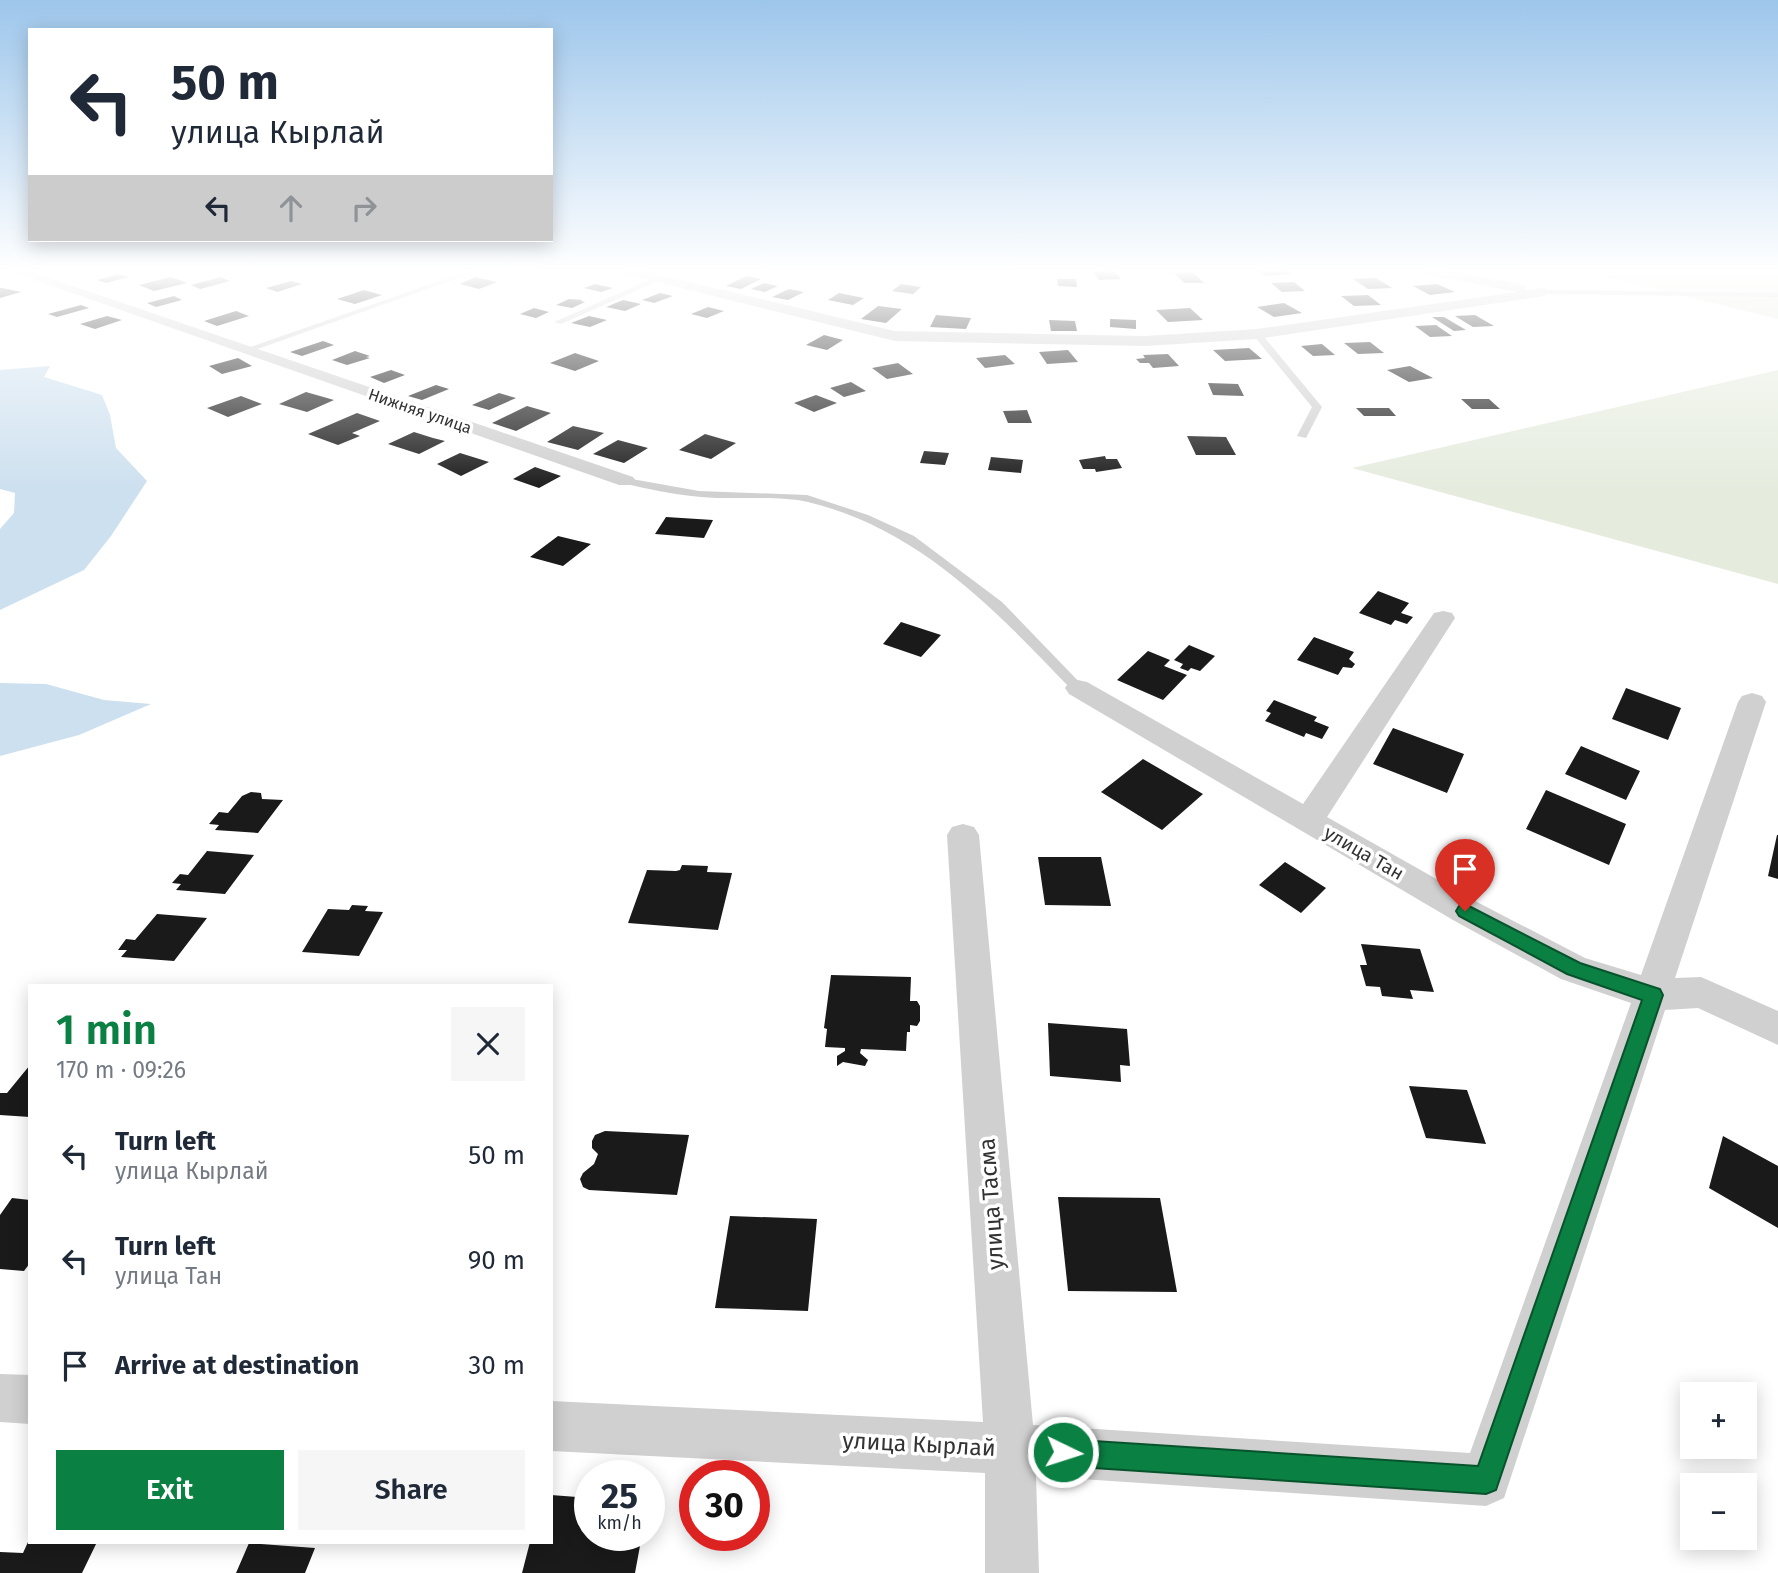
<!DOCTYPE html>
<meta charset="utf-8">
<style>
body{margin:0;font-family:"Fira Sans",sans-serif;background:#f6f6f7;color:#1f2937;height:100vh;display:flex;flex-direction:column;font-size:26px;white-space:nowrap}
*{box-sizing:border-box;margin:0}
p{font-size:23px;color:#747a83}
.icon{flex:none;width:38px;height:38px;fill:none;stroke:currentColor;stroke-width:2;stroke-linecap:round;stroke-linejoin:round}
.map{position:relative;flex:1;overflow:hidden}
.sheet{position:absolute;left:28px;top:984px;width:525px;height:560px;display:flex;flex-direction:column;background:#fff;border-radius:0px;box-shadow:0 4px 18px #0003}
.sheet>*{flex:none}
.guide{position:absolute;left:28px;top:28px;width:525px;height:214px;border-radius:0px;box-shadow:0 4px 18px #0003;background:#fff;color:#1f2937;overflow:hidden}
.buttons{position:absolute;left:1680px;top:1382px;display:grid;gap:14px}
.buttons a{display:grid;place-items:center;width:77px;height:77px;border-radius:0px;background:#fff;box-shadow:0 4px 18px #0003;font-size:35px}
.speed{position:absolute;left:574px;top:1460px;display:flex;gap:14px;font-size:35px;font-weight:700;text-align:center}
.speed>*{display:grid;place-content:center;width:91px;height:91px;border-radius:50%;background:#fff;box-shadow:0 4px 18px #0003;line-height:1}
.speed small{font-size:18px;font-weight:400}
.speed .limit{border:10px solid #d22;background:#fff;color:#111}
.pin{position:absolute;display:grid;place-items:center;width:60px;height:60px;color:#fff;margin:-72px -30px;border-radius:50% 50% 50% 0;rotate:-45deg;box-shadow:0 0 7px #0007}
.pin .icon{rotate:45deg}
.me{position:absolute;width:77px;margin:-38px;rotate:94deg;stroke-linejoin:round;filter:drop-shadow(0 0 5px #0008)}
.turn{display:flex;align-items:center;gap:24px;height:147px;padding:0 28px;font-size:32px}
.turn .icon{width:91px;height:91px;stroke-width:2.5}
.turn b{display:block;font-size:49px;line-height:60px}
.lanes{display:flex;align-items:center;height:66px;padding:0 28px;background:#0003;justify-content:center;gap:35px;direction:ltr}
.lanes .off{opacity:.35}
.round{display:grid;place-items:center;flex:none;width:74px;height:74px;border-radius:0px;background:#f6f6f7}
.headline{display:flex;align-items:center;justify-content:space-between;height:119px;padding:0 28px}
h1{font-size:42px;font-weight:600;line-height:52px;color:#0b8043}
.button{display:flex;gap:14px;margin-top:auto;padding:14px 28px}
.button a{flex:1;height:80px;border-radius:0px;background:#0b8043;color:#fff;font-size:28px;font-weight:600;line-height:80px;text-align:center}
.button a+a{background:#f6f6f7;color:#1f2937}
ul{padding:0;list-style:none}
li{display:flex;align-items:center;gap:21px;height:105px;padding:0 28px}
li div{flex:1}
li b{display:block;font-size:26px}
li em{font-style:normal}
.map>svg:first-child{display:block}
.green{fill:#e5ecde}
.water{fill:#cde0ef}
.building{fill:#1a1a1a}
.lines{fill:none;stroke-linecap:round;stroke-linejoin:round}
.service{fill:#d0d0d0;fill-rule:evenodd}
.minor{fill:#d0d0d0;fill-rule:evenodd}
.route{fill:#0b8043;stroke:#07532c;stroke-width:2}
.labels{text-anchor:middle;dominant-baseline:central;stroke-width:7;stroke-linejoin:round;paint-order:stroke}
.far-street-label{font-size:16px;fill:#333;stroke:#fff}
.street-label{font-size:19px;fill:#333;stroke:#fff}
.near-street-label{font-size:23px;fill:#333;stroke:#fff}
</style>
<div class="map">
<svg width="1778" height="1573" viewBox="0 0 1778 1573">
<rect width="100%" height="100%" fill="#fff"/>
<path class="green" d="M1582,271H1778V319Z
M1778,370V584L1352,468Z"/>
<path class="water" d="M50,366L44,377L102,395L110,415L116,448L147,481L111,536L84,570L0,610V529L14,513L15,493L0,489V370Z
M0,683L46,684L104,700L151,704L79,735L0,756Z"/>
<path class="building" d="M1114,271L1121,279L1099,280L1093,272Z
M1257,271H1285L1291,274L1267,276Z
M1193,272L1204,283H1184L1174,273Z
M119,274L129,277L106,283L97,280Z
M746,276L761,279L741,289L726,286Z
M171,277L187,283L154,291L139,285Z
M221,277L230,281L200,289L191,285Z
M475,277L497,282L479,289L460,284Z
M1376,278L1392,288L1368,289L1353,279Z
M1057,279H1076L1077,287L1058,286Z
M291,281L302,284L277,292L266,288Z
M1294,282L1305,291L1282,292L1271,283Z
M764,283L778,286L765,292L751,289Z
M595,284L613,288L601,292L584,288Z
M901,284L921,287L913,294L892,291Z
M1437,284L1455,292L1430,295L1413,286Z
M0,288H2L21,292L0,298Z
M789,289L804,292L788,300L772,297Z
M364,290L382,295L355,304L337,299Z
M660,293L673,296L654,303L642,300Z
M839,293L864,298L853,305L828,300Z
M1368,295L1381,305L1354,306L1341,296Z
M174,296L182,300L156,307L147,303Z
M569,299L583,300L580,301L585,302L572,308L556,305Z
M623,300L641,304L625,311L606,307Z
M1284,303L1302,313L1274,317L1257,307Z
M81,305L89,308L57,317L48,314Z
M878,306L902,309L886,323L861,319Z
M708,307L724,311L707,318L691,314Z
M534,308L549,312L536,318L520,314Z
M1190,308L1203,320L1168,322L1156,310Z
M236,311L249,316L217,326L204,321Z
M936,315L971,318L966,329L930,327Z
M1475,315L1494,326L1473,327L1455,316Z
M107,316L122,320L95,329L80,324Z
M589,316L607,320L590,327L571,323Z
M1432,317H1444L1466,330L1454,331Z
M1110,319L1136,320V329L1110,327Z
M1049,320L1075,321L1077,331H1051Z
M1436,325L1452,336L1430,337L1415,326Z
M824,335L843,340L827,350L806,345Z
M323,341L334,345L302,356L290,352Z
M1370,342L1384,353L1358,354L1344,343Z
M1322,344L1335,355L1313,356L1301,346Z
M1249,348L1262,359L1225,361L1213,350Z
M1068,350L1078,362L1047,364L1039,352Z
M355,351L370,356L366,357L370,358L347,365L332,360Z
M575,353L599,361L575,371L550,363Z
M1168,354L1179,366L1153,368L1149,363H1140L1136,359L1145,358L1143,355Z
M1005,355L1015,364L985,368L976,358Z
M238,358L252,366L222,374L209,366Z
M898,363L913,374L887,379L872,368Z
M1410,366L1433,378L1409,382L1387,370Z
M391,370L405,375L384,383L370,377Z
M851,382L866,391L844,397L830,388Z
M1208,383L1238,384L1244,396L1213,395Z
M436,385L449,389L422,400L408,396Z
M306,392L334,400L307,412L279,404Z
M499,393L516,398L489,410L472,405Z
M816,395L837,403L814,412L794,403Z
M241,396L262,404L228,417L207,408Z
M1461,399H1489L1500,409H1472Z
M527,406L551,413L516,431L492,423Z
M1356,408H1389L1396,416H1364Z
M1027,410L1032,423H1008L1003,411Z
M357,413L380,421L352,433L360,436L338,445L308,434Z
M573,426L604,433L578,450L547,442Z
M414,432L433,438L445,441L419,454L388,444Z
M705,434L736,443L711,459L679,450Z
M1187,436L1226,437L1236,455H1196Z
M618,440L648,448L624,463L593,454Z
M924,451L949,453L945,465L920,463Z
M460,453L489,462L461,476L437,464Z
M1105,456L1106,459H1117L1122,468L1096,472L1095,469H1083L1079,460Z
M991,457L1023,460L1021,473L988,470Z
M535,467L561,476L539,488L513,479Z
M666,517L713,520L704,538L655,534Z
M558,536L591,544L563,566L530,557Z
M1378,591L1409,603L1401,613L1413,617L1407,624L1395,620L1391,625L1359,613Z
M901,622L941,635L921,657L883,644Z
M1314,637L1354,652L1349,659L1355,664L1352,668L1343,667L1338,675L1297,660Z
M1189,645L1215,656L1200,671L1191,668L1188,671L1180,668L1183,664L1174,660Z
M1148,651L1170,660L1164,666L1187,675L1163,700L1117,680Z
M1626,688L1681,708L1668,740L1612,719Z
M1274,700L1317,717L1314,721L1329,727L1322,739L1306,733L1304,737L1265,721L1271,713L1266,711Z
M1393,728L1464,754L1447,793L1373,764Z
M1581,746L1640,771L1626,800L1565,774Z
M1143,759L1203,794L1162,830L1101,792Z
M1546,790L1626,824L1609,865L1526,829Z
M251,792L261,793L262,799L283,800L258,833L215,830L219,825L209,824L219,812L228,813L242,796Z
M1777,835H1778V879L1768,876Z
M207,851L254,855L225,894L176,890L181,884L172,883L180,874L188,875Z
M1038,857H1101L1111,906L1045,905Z
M1285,862L1326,888L1301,913L1259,885Z
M682,865L708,866L707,872L732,873L718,930L628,923L647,870L676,871L680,870Z
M352,905L368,906L365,911L383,912L359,956L302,952L328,909L349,910Z
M157,914L207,918L174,961L121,957L127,950H118L126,939L135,940Z
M1361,944L1420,949L1434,992L1410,990L1413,999L1382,996L1380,987L1366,986L1360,965H1367Z
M831,975L911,977L910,1001H917L920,1006V1021L917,1026L910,1025V1032H907L906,1051L861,1049L860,1053L868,1060L865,1066L843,1062L837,1066V1056L845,1051V1048L825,1047L827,1029L824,1028Z
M1048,1023L1127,1029L1130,1066L1120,1065L1121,1082L1050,1076Z
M30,1065V1117L0,1115V1093H7Z
M1409,1086L1467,1090L1486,1144L1426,1138Z
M605,1131L689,1135L677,1195L589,1190L583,1187L580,1179L583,1173L594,1164L598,1154L592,1148V1141L595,1135Z
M1723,1136L1778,1166V1228L1709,1188Z
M1058,1197L1160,1198L1177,1292L1068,1291Z
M12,1198L30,1200V1263L24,1271L0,1269V1215Z
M730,1216L817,1219L808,1311L715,1308Z
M551,1495L590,1498V1535H642L635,1573H522L530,1542H551Z
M28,1542H97L82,1573H0V1552L23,1553Z
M249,1543L315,1548L305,1573H236Z"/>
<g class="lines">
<path class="service" d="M468,271H478L246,353L239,351Z
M658,276L665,278L561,324L554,322Z
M1544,290L1778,293V297L1541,294Z
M1254,332H1260L1322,407L1306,438L1297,436L1312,407L1254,336Z
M626,478L699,491L807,495L868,515L914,536L1002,602L1085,688L1078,692L1073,691C996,611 920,529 808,502C779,495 732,500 701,497C675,495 648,489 622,483L621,481Z"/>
<path class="minor" d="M10,271H29L633,477L636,481L633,485H619Z
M622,271H644L895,331L1145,336L1257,329L1517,292L1429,275L1423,271H1449L1525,285V290L1544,288L1551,292L1544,296L1257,339L1145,346L895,341L624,274Z
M1443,611L1452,613L1455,618L1327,817L1477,902L1585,958L1641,975L1738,702L1742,696L1752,693L1762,696L1766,702L1675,978L1701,977L1778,1011V1045L1698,1008L1665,1010L1504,1498L1486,1506L1036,1476L1039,1573H985V1473L551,1451V1401L983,1422L947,835L952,827L963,824L974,827L979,835L1033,1425L1470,1453L1631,1003L1561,979L1453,920L1069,694L1065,688L1069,682L1078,680L1087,682L1303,804L1434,613Z
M0,1374L30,1375V1424L0,1422Z"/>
</g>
<linearGradient id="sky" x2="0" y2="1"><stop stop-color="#9dc6eb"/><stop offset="0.55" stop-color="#fff"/><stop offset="1" stop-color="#fff" stop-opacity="0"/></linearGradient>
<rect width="1778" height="491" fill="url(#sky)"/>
<path class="route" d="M1465,904L1580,963L1660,989L1663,995L1496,1490L1486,1494L1063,1466L1053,1462L1049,1452L1053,1443L1063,1439L1478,1466L1642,1000L1567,974L1459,916L1456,911L1459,906Z"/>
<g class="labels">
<g class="far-street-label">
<text transform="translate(420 411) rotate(19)">Нижняя улица</text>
</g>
<g class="street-label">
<text transform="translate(1364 853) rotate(30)">улица Тан</text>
</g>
<g class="near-street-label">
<text transform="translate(991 1204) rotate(-94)">улица Тасма</text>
<text transform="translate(919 1444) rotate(3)">улица Кырлай</text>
</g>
</g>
</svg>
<div class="buttons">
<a>+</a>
<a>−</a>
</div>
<div class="speed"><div>25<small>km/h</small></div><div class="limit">30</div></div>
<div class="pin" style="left:1465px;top:911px;background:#d93025"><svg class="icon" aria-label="arrive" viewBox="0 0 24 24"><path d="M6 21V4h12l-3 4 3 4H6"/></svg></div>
<svg class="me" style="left:1063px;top:1452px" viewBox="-20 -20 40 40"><circle r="17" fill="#0b8043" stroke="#fff" stroke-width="3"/><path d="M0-11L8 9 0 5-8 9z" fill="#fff"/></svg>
<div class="guide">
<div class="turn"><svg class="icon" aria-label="left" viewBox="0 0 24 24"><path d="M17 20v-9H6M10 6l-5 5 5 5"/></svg><div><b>50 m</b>улица Кырлай</div></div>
<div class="lanes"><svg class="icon" aria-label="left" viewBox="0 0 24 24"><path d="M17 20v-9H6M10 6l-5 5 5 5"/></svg><svg class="icon off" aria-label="ahead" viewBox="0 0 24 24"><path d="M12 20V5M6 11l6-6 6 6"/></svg><svg class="icon off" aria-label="right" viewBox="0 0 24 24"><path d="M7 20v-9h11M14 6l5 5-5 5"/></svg></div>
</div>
<section class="sheet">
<div class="headline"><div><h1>1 min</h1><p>170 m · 09:26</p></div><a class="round"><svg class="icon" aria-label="close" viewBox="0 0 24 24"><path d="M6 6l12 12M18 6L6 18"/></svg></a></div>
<ul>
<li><svg class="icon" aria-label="left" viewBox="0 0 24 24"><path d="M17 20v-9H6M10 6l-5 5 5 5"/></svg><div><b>Turn left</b><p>улица Кырлай</p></div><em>50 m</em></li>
<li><svg class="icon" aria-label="left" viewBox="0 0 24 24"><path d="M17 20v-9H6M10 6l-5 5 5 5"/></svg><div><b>Turn left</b><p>улица Тан</p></div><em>90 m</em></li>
<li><svg class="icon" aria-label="arrive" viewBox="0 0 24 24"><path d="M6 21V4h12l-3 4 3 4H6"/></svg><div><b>Arrive at destination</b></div><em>30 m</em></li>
</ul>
<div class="button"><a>Exit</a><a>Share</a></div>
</section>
</div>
